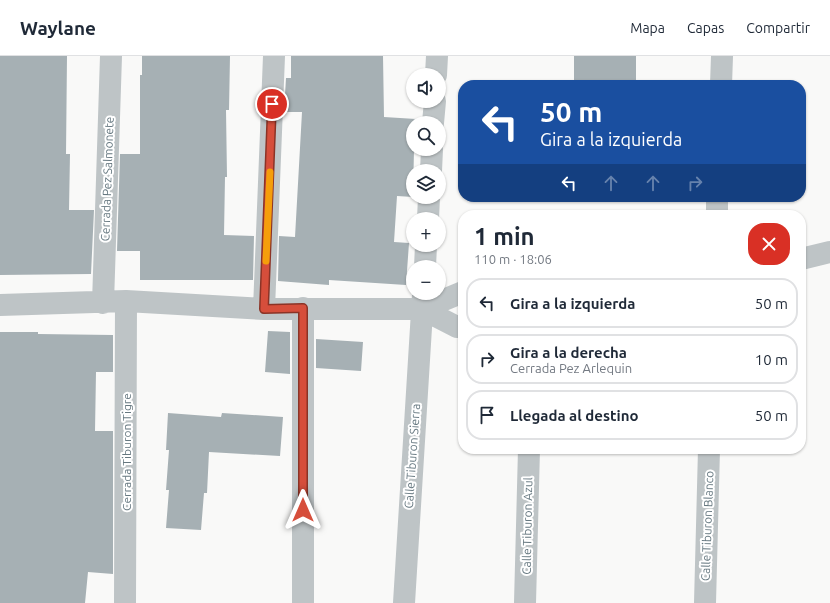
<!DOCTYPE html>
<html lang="es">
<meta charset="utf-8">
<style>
body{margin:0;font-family:Ubuntu,sans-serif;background:#f6f6f7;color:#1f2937;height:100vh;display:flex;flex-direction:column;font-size:15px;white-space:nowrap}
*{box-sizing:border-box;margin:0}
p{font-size:13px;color:#747a83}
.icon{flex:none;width:22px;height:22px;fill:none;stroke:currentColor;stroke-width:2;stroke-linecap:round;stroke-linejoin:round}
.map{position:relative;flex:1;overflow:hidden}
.details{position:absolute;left:458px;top:154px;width:348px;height:244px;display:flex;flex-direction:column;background:#fff;border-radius:16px;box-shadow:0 1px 3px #0004}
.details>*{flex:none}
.top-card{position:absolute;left:458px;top:24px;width:348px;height:122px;border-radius:16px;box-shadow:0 1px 3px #0004;background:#1a4fa0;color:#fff;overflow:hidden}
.controls{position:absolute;left:406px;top:12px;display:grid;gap:8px}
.controls a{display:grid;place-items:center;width:40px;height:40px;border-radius:50%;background:#fff;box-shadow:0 1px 3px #0004;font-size:20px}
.pin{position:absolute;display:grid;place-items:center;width:34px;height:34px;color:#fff;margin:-17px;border:2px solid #fff;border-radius:50%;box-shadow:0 1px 4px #0007}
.me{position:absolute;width:44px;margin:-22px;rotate:0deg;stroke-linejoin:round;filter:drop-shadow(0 0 3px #0008)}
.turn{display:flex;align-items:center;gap:14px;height:84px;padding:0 16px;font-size:18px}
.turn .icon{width:52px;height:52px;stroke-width:2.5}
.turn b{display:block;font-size:28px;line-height:34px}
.lanes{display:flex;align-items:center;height:38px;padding:0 16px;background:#0003;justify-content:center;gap:20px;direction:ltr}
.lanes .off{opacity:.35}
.round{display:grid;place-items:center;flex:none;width:42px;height:42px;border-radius:16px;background:#f6f6f7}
.overview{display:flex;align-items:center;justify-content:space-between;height:68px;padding:0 16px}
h1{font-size:24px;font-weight:700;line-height:30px}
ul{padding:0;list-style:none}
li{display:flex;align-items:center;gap:12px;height:50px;margin:0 8px 6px;padding:0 8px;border:2px solid #e0e1e3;border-radius:16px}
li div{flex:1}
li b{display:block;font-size:15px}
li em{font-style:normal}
header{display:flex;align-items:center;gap:24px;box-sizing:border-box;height:56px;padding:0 20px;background:#fff;border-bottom:1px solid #e0e1e3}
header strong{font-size:19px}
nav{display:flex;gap:22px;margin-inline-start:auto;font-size:14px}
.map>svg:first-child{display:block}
.building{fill:#a6b0b4}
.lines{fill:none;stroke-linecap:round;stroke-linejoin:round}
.minor{stroke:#bec4c6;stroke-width:22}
.route-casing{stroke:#8b3326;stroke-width:10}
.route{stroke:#d64e3b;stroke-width:7}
.slow{stroke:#f59e0b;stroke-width:7}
.labels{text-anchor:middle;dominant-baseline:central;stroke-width:4;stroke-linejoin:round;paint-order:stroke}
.street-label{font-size:12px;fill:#667880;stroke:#fff}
</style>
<header>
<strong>Waylane</strong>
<nav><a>Mapa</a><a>Capas</a><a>Compartir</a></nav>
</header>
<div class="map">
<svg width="830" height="547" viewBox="0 0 830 547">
<rect width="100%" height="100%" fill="#f9f9f8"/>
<path class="building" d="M0,0H67L66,98H70L69,154H94L91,218L0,219Z
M142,0H230L229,54H226L227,121H225L224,179L254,180L253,224H140V195H117L120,98H140V19H142Z
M291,0H383L384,61L416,63V67H413V93H414L413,141L397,140L394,186L409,187L406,229L329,224V229L278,225L279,180L295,181L302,56H284L286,22H291Z
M574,0H636V29H574Z
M268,275L290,276V318L265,316Z
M0,276H38V278L113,279V316H96L95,375H113V518L88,516L85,547H0Z
M316,283L363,286L361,315L316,312Z
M168,357L221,361L222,357L283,361L280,400L209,396L207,437H204L201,474L166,472L169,434H166L169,394H166Z"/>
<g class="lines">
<path class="minor" d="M436,19L437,0
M721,29L722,0
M433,67L435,45
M431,115L432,93
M717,159V141
M428,163L429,141
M801,203L830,196
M425,211L426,189
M103,247L111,0
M0,249L126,245L264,253H422L463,236
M264,253L274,0
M422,253L457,271H463
M125,547L126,245
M303,547V252
M404,547L423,239
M525,547L529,393
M705,547L709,393"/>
</g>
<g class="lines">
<g class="route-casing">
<path id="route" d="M272,48L264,253L303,252V454"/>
</g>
<use href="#route" class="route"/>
<path class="slow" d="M266,205L270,116"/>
</g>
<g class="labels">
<g class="street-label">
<text transform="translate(107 123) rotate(-88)">Cerrada Pez Salmonete</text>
<text transform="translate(126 396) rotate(-90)">Cerrada Tiburon Tigre</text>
<text transform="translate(412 400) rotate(-86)">Calle Tiburon Sierra</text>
<text transform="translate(527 470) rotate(-89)">Calle Tiburon Azul</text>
<text transform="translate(707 470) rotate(-88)">Calle Tiburon Blanco</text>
</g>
</g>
</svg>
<div class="controls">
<a><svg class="icon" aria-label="sound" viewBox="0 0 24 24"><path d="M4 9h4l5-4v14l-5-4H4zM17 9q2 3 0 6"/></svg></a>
<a><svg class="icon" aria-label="search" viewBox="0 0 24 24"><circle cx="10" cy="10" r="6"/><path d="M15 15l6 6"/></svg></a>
<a><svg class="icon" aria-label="layers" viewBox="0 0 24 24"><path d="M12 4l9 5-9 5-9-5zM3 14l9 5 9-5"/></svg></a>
<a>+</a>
<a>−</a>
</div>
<div class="pin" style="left:272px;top:48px;background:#d93025"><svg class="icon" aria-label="arrive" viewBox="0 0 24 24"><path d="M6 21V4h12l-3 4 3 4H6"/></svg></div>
<svg class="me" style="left:303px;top:454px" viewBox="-20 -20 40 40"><path d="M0-17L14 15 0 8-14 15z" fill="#d64e3b" stroke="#fff" stroke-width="4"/></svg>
<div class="top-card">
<div class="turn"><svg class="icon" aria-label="left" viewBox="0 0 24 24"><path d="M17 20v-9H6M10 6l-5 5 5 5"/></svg><div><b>50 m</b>Gira a la izquierda</div></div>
<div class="lanes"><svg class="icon" aria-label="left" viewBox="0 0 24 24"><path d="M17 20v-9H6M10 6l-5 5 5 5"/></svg><svg class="icon off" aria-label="ahead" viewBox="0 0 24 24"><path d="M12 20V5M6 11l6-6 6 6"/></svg><svg class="icon off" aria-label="ahead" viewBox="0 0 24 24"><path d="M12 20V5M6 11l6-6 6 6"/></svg><svg class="icon off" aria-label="right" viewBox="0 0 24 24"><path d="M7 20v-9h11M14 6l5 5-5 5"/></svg></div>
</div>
<section class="details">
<div class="overview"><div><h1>1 min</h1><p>110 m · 18:06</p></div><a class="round" style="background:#d93025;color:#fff"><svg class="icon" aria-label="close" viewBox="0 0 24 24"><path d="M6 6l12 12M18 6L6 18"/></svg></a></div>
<ul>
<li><svg class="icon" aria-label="left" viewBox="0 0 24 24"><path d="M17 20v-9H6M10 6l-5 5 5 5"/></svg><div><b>Gira a la izquierda</b></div><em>50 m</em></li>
<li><svg class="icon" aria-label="right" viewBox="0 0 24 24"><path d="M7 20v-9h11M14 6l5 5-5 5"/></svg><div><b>Gira a la derecha</b><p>Cerrada Pez Arlequin</p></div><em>10 m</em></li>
<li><svg class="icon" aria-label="arrive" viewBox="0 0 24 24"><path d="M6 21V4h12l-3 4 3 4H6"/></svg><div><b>Llegada al destino</b></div><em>50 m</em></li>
</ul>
</section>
</div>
